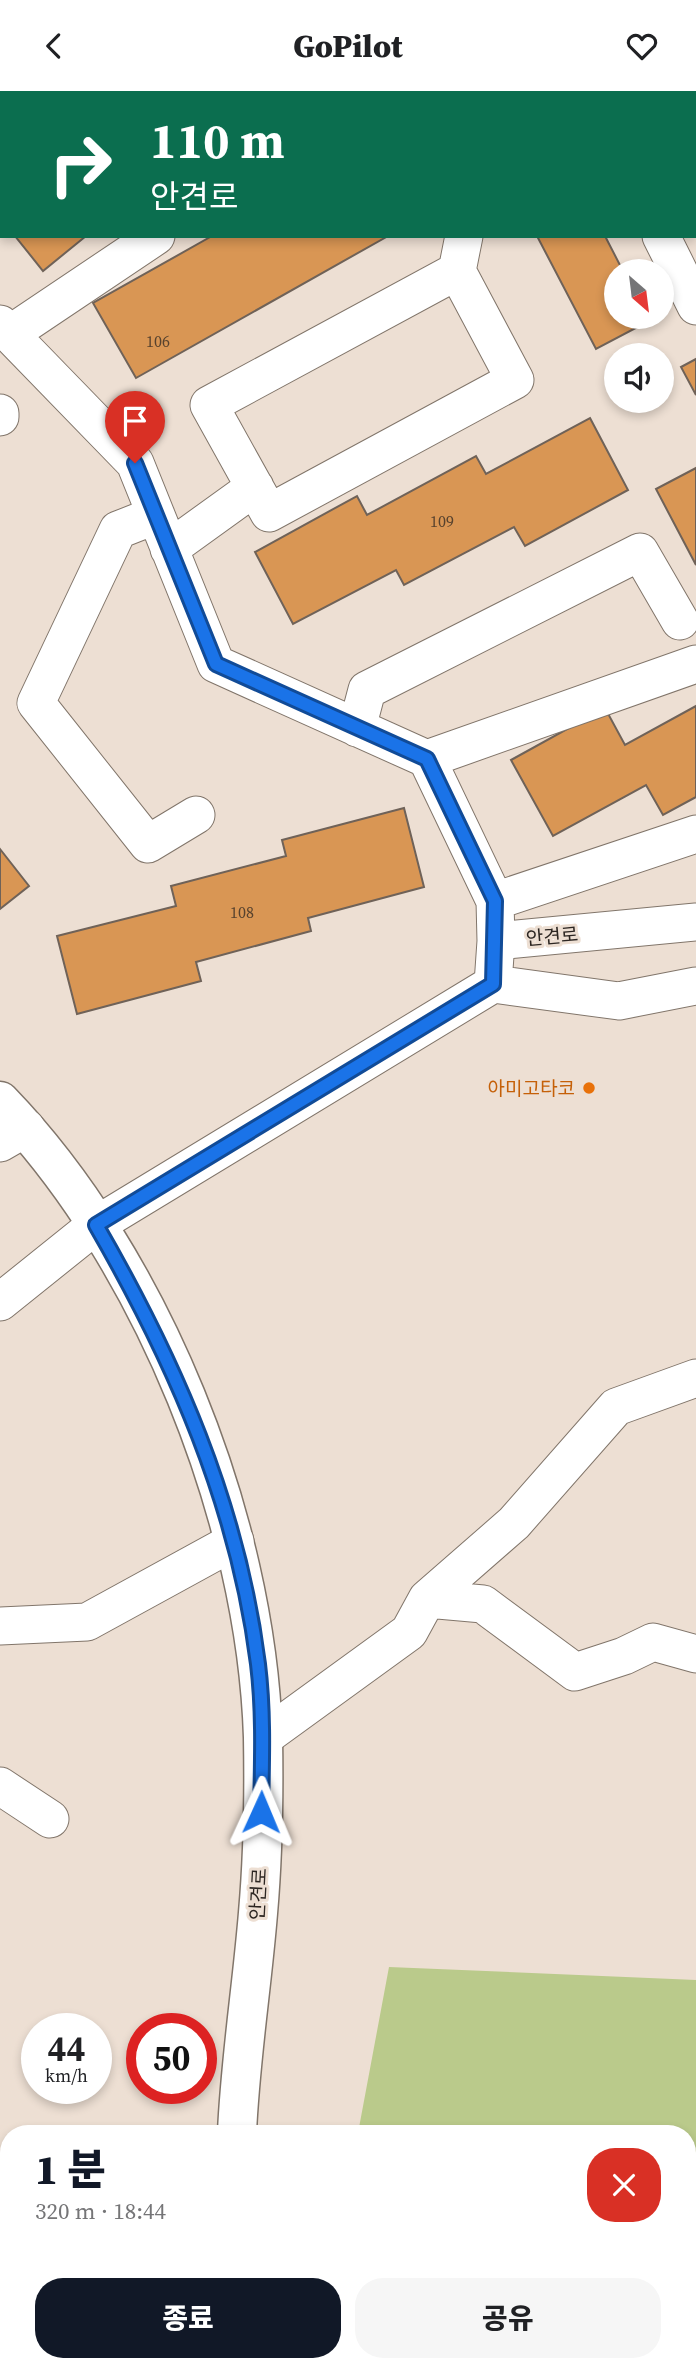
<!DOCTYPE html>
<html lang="ko">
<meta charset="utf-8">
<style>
body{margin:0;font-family:"Source Serif 4","Noto Sans KR",serif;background:#f6f6f6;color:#202124;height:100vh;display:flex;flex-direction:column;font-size:26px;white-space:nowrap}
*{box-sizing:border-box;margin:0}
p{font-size:23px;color:#757577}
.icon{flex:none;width:38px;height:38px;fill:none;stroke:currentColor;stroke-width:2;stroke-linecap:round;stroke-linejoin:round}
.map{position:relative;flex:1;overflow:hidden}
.drawer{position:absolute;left:0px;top:2034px;width:696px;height:247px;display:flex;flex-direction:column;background:#fff;border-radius:28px 28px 0 0;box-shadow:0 4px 10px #0003}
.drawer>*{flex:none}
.top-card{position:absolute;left:0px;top:0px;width:696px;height:147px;box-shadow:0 4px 10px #0003;background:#0b6e4f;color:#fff;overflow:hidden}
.needle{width:46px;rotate:152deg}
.controls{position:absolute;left:604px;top:168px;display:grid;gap:14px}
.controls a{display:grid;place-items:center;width:70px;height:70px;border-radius:50%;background:#fff;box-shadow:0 4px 10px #0003;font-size:35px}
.speed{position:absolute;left:21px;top:1922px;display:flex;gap:14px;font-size:35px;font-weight:700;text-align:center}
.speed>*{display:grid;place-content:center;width:91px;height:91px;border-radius:50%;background:#fff;box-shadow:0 4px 10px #0003;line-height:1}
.speed small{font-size:18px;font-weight:400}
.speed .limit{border:10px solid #d22;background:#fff;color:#111}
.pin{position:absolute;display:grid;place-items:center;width:60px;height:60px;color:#fff;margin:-72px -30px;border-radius:50% 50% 50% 0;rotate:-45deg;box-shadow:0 0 7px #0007}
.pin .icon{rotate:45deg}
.me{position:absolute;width:77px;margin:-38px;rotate:1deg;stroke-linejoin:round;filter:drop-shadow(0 0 5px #0008)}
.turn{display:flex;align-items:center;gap:24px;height:147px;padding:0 35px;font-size:32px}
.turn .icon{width:91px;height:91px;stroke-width:2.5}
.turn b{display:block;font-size:49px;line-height:60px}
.round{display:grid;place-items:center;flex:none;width:74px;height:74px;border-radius:28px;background:#f6f6f6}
.summary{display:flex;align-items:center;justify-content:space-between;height:119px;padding:0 35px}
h1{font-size:42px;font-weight:800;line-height:52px;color:#111827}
.action{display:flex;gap:14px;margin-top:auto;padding:14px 35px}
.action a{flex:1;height:80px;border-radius:28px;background:#111827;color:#fff;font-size:28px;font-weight:800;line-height:80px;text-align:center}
.action a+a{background:#f6f6f6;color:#202124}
header{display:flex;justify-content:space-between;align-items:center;height:91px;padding:0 35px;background:#fff;font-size:32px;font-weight:800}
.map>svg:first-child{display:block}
.green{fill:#baca8b}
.building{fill:#d99654;stroke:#6f6258;stroke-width:2}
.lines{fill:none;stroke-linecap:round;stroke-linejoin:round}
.minor-casing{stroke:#81756a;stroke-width:39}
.major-casing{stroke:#81756a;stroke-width:41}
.minor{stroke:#fff;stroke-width:37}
.major{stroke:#fff;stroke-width:38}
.route-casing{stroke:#114b97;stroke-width:18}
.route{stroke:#1a73e8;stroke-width:12}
.food-dot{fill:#e8710a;stroke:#eddfd3;stroke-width:2.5}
.labels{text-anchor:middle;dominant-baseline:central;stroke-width:6;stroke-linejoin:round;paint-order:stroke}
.number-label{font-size:16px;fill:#57422e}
.street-label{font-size:19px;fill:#2c2622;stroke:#eddfd3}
.food-label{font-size:19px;fill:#c56008;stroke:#eddfd3;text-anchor:end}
</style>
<header><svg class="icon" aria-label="back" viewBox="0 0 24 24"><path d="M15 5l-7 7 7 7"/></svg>GoPilot<svg class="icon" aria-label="heart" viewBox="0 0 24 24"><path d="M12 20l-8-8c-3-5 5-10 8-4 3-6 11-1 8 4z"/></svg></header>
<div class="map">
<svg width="696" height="2279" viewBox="0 0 696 2279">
<rect width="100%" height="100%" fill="#eddfd3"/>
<path class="green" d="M389,1876L696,1889V2279H511L451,2272H688V2042H358Z"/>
<path class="building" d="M0,19L2,21V129L0,127Z
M15,145H86L43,180Z
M212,145H388L136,287L93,212Z
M537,145H605L623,180H616V226H647L649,230L596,258Z
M696,268V304L681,276Z
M590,327L628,399L525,455L514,436L404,494L396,479L293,533L255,461L357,405L367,424L476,365L486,383Z
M696,377V474L656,398Z
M696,615V706L663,724L646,694L553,745L511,669L605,617L625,654Z
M404,717L424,796L308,827L311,840L196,871L201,890L77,923L57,845L176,815L171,795L286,765L282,749Z
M0,758L29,795L0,818Z"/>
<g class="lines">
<g class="minor-casing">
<path id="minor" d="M184,0L188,2
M416,0L426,2
M695,45L696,46
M695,117L696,116
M661,145L696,215
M457,180L209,314L269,422L515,289L457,180L464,145
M0,233L135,372L216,573L427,668L495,810L496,850
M10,243L156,145
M0,322V326
M156,424L118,439L36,612L148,753L196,724
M169,458L255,396
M357,637L367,599L640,461L680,530
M427,668L696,573
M495,810L696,743
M493,893L619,910L696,895
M0,1052L26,1037
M0,1211L96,1134L493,893L496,850L696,831
M427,1508L483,1513L575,1581L624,1565L653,1551L696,1563
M0,1535L87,1531L235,1450
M263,1647L409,1541L427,1508L514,1432L616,1316L696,1287
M0,1695L50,1728"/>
</g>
<g class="major-casing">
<path id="major" d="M0,1010C152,1167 256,1428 263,1646C264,1703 263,1765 258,1822C252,1896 240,1969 237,2042
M231,2279V2272"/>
</g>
<use href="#minor" class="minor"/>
<use href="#major" class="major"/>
</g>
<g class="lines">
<g class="route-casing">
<path id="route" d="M135,372L216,573L427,668L495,810L493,893L96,1134C175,1271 238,1414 258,1573C264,1622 262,1672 261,1721"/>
</g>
<use href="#route" class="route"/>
</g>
<circle class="food-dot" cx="589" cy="997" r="7"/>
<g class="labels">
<g class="number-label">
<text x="158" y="250">106</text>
<text x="442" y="430">109</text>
<text x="242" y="821">108</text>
</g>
<g class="street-label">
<text transform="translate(552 845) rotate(-5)">안견로</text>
<text transform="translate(258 1803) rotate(-87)">안견로</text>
</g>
<g class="food-label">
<text x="575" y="997">아미고타코</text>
</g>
</g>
</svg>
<div class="controls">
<a><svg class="needle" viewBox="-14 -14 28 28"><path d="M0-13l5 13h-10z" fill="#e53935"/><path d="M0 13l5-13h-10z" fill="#757577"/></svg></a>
<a><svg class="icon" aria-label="sound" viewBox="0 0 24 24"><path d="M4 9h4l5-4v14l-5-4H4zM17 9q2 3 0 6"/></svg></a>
</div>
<div class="speed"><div>44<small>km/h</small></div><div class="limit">50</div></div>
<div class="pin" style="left:135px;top:372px;background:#d93025"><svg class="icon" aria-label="arrive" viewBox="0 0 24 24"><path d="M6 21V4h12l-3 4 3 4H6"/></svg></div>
<svg class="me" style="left:261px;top:1721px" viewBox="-20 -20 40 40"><path d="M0-17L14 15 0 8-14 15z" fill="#1a73e8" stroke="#fff" stroke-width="4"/></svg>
<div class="top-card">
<div class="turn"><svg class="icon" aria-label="right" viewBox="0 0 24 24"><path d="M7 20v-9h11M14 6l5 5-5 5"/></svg><div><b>110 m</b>안견로</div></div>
</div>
<section class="drawer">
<div class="summary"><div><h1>1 분</h1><p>320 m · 18:44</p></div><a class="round" style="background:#d93025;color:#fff"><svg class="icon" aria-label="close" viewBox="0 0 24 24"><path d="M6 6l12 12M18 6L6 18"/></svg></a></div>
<div class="action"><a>종료</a><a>공유</a></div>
</section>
</div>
